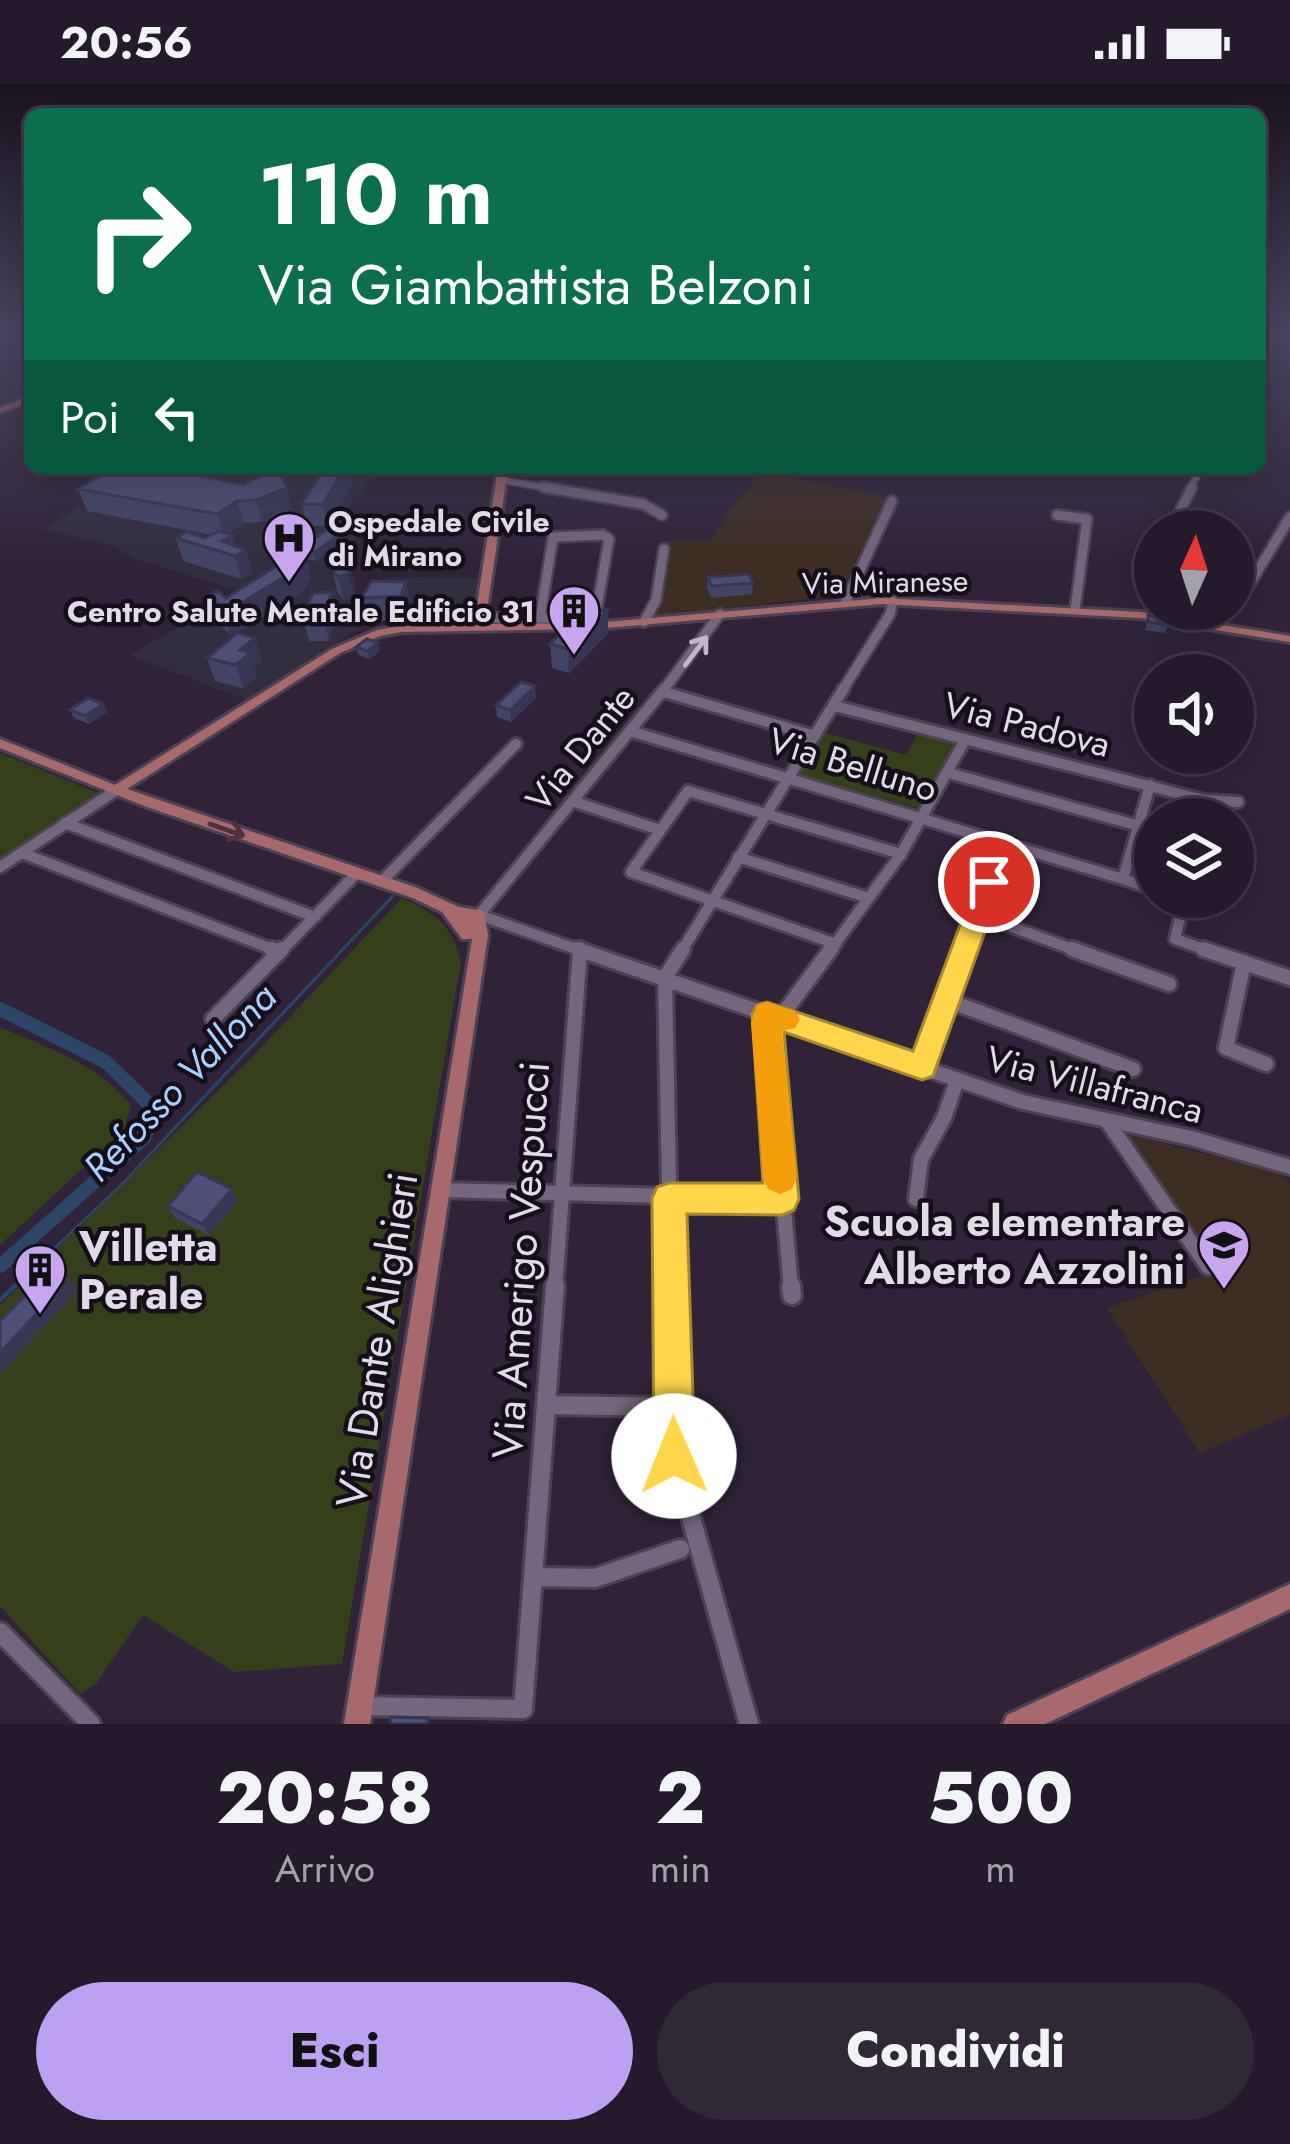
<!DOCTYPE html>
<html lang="it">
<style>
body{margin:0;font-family:Jost,sans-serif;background:#302737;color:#f1f3f6;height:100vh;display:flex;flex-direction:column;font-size:45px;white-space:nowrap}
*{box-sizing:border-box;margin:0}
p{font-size:39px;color:#a3a1a9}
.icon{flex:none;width:66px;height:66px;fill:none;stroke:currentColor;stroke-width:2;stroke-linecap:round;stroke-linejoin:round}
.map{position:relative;height:1640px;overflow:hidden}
.sheet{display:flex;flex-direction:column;background:#241a2b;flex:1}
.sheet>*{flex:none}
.banner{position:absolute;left:24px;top:24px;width:1242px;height:366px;border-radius:18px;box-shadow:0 6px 30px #0003,0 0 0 3px #413847;background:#0b6e4f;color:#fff;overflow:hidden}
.needle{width:78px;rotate:3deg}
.fabs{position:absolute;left:1134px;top:426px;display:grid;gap:24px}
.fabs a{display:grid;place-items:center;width:120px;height:120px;border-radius:50%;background:#241a2b;box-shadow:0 6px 30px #0003,0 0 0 3px #413847;font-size:60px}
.pin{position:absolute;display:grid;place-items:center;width:102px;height:102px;color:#fff;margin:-51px;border:6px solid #fff;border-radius:50%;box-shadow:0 3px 12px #0007}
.me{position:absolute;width:132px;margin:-66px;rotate:359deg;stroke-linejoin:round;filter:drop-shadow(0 0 9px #0008)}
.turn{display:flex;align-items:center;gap:42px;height:252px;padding:0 36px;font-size:54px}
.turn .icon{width:156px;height:156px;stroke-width:2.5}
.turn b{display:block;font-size:84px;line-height:102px}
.then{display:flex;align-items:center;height:114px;padding:0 36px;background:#0003;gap:24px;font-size:45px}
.eta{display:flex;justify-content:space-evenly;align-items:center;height:204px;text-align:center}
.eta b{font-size:72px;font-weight:800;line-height:84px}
.primary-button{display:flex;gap:24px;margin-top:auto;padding:24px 36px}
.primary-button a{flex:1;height:138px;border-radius:72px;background:#bca0f2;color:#111;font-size:48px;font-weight:800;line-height:138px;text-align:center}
.primary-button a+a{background:#302737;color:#f1f3f6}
.status{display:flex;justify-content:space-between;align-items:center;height:84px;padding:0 60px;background:#241a2b;direction:ltr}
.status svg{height:33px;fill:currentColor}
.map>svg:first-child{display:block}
.education{fill:#3d2d22}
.medical{fill:#322e3e}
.green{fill:#353f1a}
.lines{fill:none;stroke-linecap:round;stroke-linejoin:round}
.stream-far1{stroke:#2b4667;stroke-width:3}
.stream{stroke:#2b4667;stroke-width:4.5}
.canal{stroke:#2b4667;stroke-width:14}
.minor-far4-casing{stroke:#4d4254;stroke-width:9}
.minor-far3-casing{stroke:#4d4254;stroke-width:14}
.minor-far2-casing{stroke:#4d4254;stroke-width:16}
.minor-far1-casing{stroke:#4d4254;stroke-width:20}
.minor-casing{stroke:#4d4254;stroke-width:24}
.major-casing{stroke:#4d4254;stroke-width:6}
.minor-far4{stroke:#75667f;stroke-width:6}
.minor-far3{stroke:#75667f;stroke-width:9}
.minor-far2{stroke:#75667f;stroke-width:10}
.minor-far1{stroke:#75667f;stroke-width:14}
.minor{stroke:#75667f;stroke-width:18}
.major{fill:#a7696b;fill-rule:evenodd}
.wall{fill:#434465}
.shaded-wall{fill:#373753}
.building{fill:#4e4f76;stroke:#373753;stroke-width:3}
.oneway{stroke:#c2b7c9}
.oneway2{stroke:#4f333a}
.route{fill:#ffd54a;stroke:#a68a30;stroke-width:3}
.slow{fill:#f59e0b}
.labels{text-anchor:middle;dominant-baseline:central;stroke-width:9;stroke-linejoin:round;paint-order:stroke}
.far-poi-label{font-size:30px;font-weight:bold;fill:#e3dae9;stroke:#150f19;text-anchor:start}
.far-street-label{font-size:30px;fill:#e3dae9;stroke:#150f19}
.street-label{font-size:36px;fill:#e3dae9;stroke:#150f19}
.water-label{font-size:39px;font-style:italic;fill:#a9cffc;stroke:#150f19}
.near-poi-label{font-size:42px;font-weight:bold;fill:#e3dae9;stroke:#150f19;text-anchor:end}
.near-street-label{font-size:42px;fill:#e3dae9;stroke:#150f19}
</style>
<div class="status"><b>20:56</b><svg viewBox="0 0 49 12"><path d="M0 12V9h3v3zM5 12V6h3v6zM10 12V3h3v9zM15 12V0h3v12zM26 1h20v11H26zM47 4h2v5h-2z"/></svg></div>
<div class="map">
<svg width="1290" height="1640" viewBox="0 0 1290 1640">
<rect width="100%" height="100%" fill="#302339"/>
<path class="education" d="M762,389L890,413L841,511L651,533L671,465L662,463V457H709L726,435L723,433Z
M1100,1044L1279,1088L1290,1100V1331L1200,1369L1107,1224L1207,1190Z"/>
<path class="medical" d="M145,384H376L366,391L374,394L359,406L364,408L362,412L354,413L337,448L356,453L337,471L329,492H354L357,512L380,509L387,493L481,494L474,537H369L247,616L129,571L241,507L135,475L114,462L42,445Z"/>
<path class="green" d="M919,648L958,658L921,725L798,690L826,649L906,671Z
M0,669L98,709L0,778Z
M402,814C436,830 452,840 461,878L342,1580L234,1588L143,1531L95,1601L80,1610L0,1522V1221L250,975Z
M0,943C49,964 96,979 131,1021L125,1045L0,1161Z"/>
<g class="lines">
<path class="stream-far1" d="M0,666L103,706
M12,1205L124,1098L393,812"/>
<path class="stream" d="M0,1216L15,1202"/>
<path class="canal" d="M0,925L106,978L156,1027L144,1054L0,1182"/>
<g class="minor-far4-casing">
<path id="minor-far4" d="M501,396L561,406
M1190,406L1201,384"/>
</g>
<g class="minor-far3-casing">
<path id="minor-far3" d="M543,403L643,420L662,431
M1057,431L1087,435L1075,526
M1170,447L1192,403
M1233,508L1247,505L1290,433
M846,517L892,417
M481,534H595
M540,534L553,453L603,451L609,455L594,541
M644,538L656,516L664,465
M1204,540L1207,525
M663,607L720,530
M842,607L890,530L893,517"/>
</g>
<g class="minor-far2-casing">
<path id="minor-far2" d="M664,608L815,652
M835,622L1204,716L1199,735
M633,648L1123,795L1150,701
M949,689L1139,742
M1204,716L1238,718
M575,718L660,746
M65,739L315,833
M22,769L277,867
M738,773L869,814
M0,783L118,705
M1123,795L1155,806
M381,798L516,660
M1176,813L1184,816L1175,855L1212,868
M977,830L1080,868
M479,831L585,868
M479,831L665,604
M836,860L631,788L688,707L901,770
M280,868L357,789
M681,868L844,604
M829,868L901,770L965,656
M964,868L989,798"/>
</g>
<g class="minor-far1-casing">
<path id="minor-far1" d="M271,865L277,867
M577,865L1023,1018L1191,1054L1290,1083
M1072,865L1169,900
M1203,865L1290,894
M1244,878L1226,964L1266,980
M944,915L1133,985
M767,930L791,1205
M780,934L831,865
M213,935L282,865
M922,983L965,865
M1107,1037L1208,1183
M439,1106L782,1115
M916,1115L921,1075L944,1034L957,996
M555,1205L580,865
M671,1205L665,894L683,865"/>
</g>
<g class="minor-casing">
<path id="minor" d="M671,1202L674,1373L749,1640
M791,1202L792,1211
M546,1321L673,1323
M533,1493L595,1494L680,1465
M0,1548L91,1640
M361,1622L523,1625L555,1202"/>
</g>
<g class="major-casing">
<path id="major" d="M30,312V317L0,329V324Z
M498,384H508L485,540L594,539L882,514L1140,528L1290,552V558L1140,534L882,520L594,545L401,548L380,552L340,569L127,705L415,803L459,823L484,827L488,851L370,1640H344L472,855H462L442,828L413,814L147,723L0,664V655L115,701L332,565L377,546L401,542L474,541Z
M1290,1500V1525L1045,1640H1003L1007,1631Z"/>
</g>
<use href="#minor-far4" class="minor-far4"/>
<use href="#minor-far3" class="minor-far3"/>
<use href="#minor-far2" class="minor-far2"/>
<use href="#minor-far1" class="minor-far1"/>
<use href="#minor" class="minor"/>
<use href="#major" class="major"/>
</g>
<path class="wall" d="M113,384H199L191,390L292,426L262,438L244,439L228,450L232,451L236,462L246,466L253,489L241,495L183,477L176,454H205L212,451L87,427L78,405Z
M352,399L328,442H307L302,420Z
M341,449L342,457L316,477L306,475L311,494L303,508L242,546L230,550L212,535L205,512L226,514L301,471L299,466Z
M345,472L354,513L344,516L338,509L332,486Z
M708,493L753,499L752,510L711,514L707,504Z
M406,498L410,521L405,535L366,538L361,514Z
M1148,531L1168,541L1165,549L1145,546Z
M337,532L329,557H309L303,533Z
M255,554L262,577L254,583L257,592L243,604L215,597L207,574Z
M550,560L592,566L569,589L552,584Z
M356,563L380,567L369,575L358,571Z
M536,614L511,638L497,633L496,621Z
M103,620L107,628L89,640L74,634L70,626Z
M239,1117L209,1151L175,1134L168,1122Z"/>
<path class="shaded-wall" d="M161,384H199L167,404Z
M344,384H349L352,399L328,442L323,420Z
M287,404L292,426L262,438L256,416Z
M237,417L244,439L224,453L217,430Z
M341,449L342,457L316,477L314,469Z
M232,451L238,470L246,466L253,489L241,495L235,472L222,457Z
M305,471L311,494L303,508L242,546L230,550L222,526Z
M345,472L354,513L344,516L338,493Z
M406,498L410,521L405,535L401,512Z
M332,508L337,532L329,557L323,533Z
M608,526V550L592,566L591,542Z
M591,542L592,566L569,589L568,565Z
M255,554L262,577L254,583L257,592L243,604L236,581L240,566Z
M378,559L380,567L369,575L367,567Z
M535,602L536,614L511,638L510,626Z
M103,620L107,628L89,640L85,632Z
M232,1105L239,1117L209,1151L202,1140Z
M69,1195L78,1206L0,1290V1269Z"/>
<path class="building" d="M113,384H166L243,401L268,387L281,389L287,404L256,416L237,417L217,430L78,405Z
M324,384H344L323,420H302Z
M326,446L341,449L314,469L299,466Z
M219,447L232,451L222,457L246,466L235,472L176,454L187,448L205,454Z
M294,471H305L297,485L235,523L222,526L205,512L218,507L226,514Z
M335,472H345L343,482L349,489L338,493L332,486Z
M749,490L753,499L711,502L708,493Z
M372,497L406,498L401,512L361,514Z
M332,508L323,533H303L313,509Z
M608,526L591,542V527Z
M1148,531L1168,535V541L1148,538Z
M573,537L591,542L568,565L550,560Z
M237,549L255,554L240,566L250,569L236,581L207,574Z
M367,555L378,559L367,567L356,563Z
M521,598L535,602L510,626L496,621Z
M88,614L103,620L85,632L70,626Z
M197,1088L232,1105L202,1140L168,1122Z
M51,1185L69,1195L0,1269V1237Z
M391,1633L428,1634L427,1640H390Z"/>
<defs><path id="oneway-shaft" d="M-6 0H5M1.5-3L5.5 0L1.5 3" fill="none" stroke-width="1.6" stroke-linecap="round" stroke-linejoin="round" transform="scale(3)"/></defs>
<use class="oneway" href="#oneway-shaft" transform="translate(696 567) rotate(-53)"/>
<use class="oneway2" href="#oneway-shaft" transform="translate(227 746) rotate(19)"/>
<linearGradient id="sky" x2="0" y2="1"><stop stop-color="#1a131f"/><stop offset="0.52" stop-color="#48455f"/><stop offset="1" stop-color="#48455f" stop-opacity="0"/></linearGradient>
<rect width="1290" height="479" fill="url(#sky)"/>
<path class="route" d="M989,788L1003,798L933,992L922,996L784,948L799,1115L794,1126L782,1131L687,1130L695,1372L689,1387L674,1393L660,1387L654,1372L652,1114L657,1103L669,1099H763L752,930L757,921L767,918L913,967L976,798Z"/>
<path class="slow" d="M767,918L795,927L800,935L795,944L782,947L797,1094L792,1105L780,1110L768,1105L763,1094L751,938L757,921Z"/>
<defs>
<g id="hospital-pin" transform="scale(2.7)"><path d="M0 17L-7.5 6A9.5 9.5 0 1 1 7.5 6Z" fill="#c7a6ef" stroke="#150f19"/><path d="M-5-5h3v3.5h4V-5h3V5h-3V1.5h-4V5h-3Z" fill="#111"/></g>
<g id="building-pin" transform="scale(2.7)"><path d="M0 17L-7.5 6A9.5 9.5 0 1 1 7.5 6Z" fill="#c7a6ef" stroke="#150f19"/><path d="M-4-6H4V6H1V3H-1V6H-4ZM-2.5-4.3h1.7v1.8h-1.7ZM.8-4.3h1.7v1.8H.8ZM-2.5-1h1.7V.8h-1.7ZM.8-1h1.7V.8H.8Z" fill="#111"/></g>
<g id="school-pin" transform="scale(2.7)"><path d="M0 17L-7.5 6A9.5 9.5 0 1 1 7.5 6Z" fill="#c7a6ef" stroke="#150f19"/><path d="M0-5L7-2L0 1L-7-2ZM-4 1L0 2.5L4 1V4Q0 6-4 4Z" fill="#111"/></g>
</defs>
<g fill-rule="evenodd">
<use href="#hospital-pin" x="289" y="454"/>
<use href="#building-pin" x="574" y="527"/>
<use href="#school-pin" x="1224" y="1161"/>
<use href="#building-pin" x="40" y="1186"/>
</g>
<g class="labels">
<g class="far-poi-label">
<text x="328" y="437">Ospedale Civile<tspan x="328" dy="34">di Mirano</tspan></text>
<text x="535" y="527" text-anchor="end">Centro Salute Mentale Edificio 31</text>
</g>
<g class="far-street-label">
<text transform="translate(885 498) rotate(-1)">Via Miranese</text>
</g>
<g class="street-label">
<text transform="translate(1027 640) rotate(14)">Via Padova</text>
<text transform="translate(580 664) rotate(-51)">Via Dante</text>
<text transform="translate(853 680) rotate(17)">Via Belluno</text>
<text transform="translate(1095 1000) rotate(14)">Via Villafranca</text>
</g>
<g class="water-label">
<text transform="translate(180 998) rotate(-46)">Refosso Vallona</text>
</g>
<g class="near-poi-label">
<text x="1185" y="1137">Scuola elementare<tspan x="1185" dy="48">Alberto Azzolini</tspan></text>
<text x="79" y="1162" text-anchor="start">Villetta<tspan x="79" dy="48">Perale</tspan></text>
</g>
<g class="near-street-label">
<text transform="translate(521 1176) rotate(-86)">Via Amerigo Vespucci</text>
<text transform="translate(377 1256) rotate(-81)">Via Dante Alighieri</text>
</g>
</g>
</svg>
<div class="fabs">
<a><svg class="needle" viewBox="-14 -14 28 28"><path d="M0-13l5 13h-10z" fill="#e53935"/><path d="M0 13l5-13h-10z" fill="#a3a1a9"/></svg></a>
<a><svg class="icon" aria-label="sound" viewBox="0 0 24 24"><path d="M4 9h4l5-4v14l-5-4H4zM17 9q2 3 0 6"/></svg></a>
<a><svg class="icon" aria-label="layers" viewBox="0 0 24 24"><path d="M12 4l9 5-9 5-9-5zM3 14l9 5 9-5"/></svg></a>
</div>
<div class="pin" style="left:989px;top:798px;background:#d93025"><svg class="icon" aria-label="arrive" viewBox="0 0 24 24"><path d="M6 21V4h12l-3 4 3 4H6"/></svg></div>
<svg class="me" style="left:674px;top:1372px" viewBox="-20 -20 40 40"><circle r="19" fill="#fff"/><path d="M0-13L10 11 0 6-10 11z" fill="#ffd54a"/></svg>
<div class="banner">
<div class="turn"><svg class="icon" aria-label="right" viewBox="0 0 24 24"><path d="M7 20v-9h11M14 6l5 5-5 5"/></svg><div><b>110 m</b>Via Giambattista Belzoni</div></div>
<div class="then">Poi<svg class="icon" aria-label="left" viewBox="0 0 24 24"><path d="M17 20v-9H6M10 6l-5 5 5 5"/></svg></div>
</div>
</div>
<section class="sheet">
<div class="eta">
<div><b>20:58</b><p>Arrivo</p></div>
<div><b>2</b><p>min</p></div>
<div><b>500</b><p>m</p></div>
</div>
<div class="primary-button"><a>Esci</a><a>Condividi</a></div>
</section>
